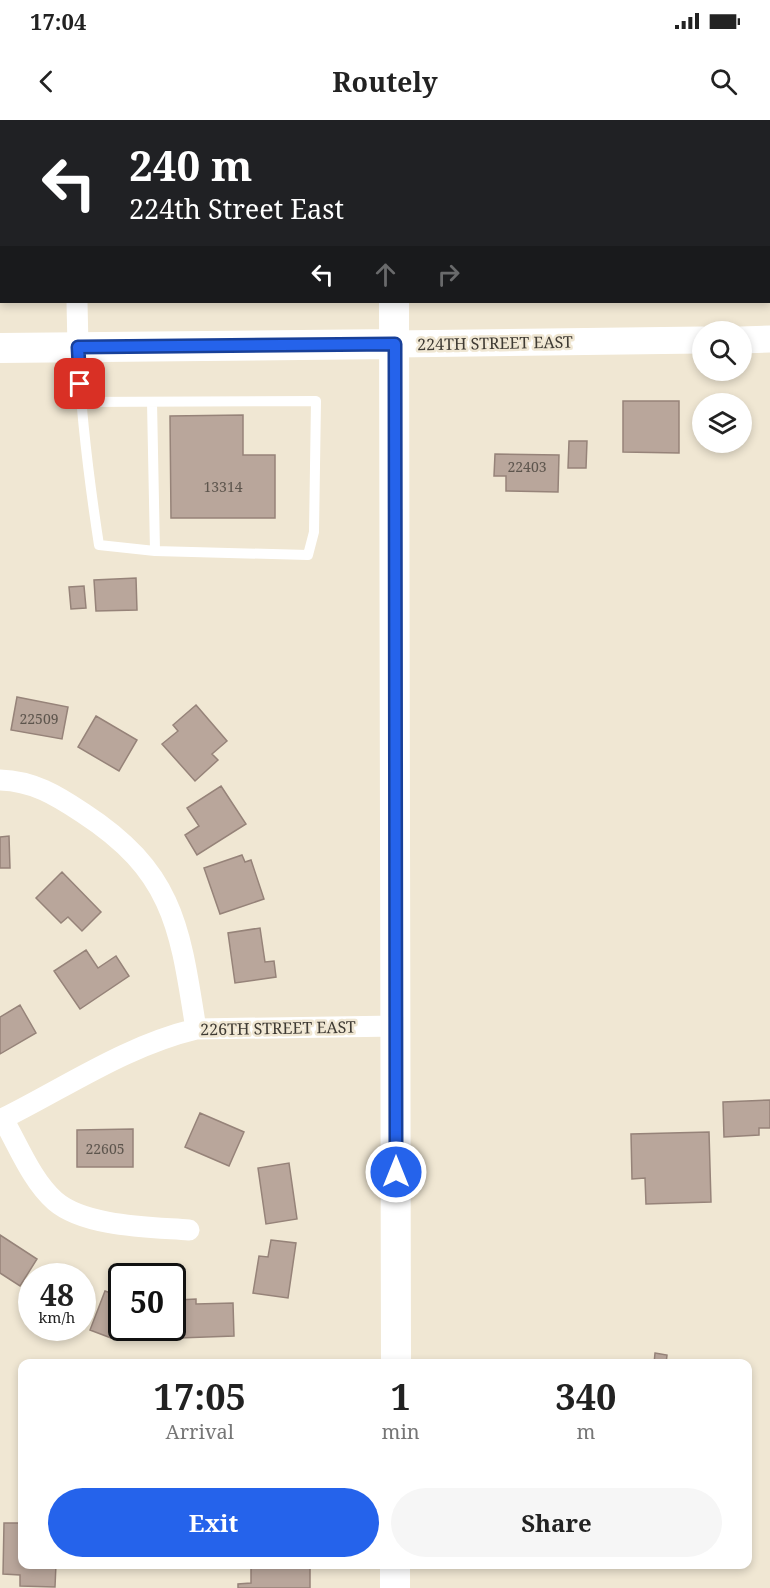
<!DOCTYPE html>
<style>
body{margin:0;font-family:"Noto Serif",serif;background:#f6f6f6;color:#222;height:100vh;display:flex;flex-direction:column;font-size:22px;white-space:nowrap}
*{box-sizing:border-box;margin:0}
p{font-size:20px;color:#767676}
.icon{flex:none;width:33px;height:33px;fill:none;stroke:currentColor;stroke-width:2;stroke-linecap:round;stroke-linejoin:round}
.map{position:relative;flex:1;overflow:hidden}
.drawer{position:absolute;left:18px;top:1239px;width:734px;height:210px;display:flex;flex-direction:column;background:#fff;border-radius:12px;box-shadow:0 3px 9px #0003}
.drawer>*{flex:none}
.hud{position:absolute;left:0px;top:0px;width:771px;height:183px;box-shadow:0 3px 9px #0003;background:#202124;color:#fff;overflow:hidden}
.fabs{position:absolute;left:692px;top:201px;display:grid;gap:12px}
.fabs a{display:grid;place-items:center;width:60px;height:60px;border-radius:50%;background:#fff;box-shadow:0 3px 9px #0003;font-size:30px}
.speed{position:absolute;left:18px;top:1143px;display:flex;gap:12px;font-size:30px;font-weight:700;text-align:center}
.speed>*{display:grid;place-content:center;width:78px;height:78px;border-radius:50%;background:#fff;box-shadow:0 3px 9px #0003;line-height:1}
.speed small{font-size:15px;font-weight:400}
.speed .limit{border:3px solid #111;border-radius:9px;background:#fff;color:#111}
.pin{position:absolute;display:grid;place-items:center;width:51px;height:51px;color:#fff;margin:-26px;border-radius:12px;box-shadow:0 3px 9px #0006}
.me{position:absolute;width:66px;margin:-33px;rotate:0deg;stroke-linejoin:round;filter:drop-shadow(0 0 4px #0008)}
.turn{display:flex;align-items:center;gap:21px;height:126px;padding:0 30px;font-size:27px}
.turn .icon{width:78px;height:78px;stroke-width:2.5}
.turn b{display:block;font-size:42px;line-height:51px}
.lanes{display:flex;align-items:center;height:57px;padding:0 30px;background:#0003;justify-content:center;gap:30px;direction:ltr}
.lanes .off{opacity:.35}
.eta{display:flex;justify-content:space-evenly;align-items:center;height:102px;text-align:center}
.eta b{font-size:36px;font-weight:700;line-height:42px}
.action{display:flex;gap:12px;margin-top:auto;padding:12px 30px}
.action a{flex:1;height:69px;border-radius:36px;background:#2563eb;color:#fff;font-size:24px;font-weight:700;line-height:69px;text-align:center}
.action a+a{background:#f6f6f6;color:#222}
.status{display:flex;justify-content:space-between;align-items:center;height:42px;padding:0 30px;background:#fff;direction:ltr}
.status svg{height:16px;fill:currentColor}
header{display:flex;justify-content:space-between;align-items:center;height:78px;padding:0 30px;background:#fff;font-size:27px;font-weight:700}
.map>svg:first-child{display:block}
.building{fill:#b9a69b;stroke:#968379;stroke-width:1.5}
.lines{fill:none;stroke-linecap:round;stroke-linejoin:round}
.service{stroke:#fff;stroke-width:10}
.minor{stroke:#fff;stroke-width:21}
.tertiary{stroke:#fff;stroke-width:27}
.secondary{stroke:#fff;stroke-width:30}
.route-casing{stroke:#184099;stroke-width:15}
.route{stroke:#2563eb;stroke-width:10}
.labels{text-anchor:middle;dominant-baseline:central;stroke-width:5;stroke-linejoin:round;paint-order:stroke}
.number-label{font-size:14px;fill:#5d554d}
.street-label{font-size:16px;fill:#3e3a33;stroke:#f0e7d3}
</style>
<div class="status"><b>17:04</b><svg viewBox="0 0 49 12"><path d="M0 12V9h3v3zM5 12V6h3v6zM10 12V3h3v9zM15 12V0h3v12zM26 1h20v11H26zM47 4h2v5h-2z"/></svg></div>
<header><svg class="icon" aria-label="back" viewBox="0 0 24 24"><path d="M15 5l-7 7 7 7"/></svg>Routely<svg class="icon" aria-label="search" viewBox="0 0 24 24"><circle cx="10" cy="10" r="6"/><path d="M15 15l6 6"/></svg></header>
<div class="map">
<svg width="770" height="1468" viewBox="0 0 770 1468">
<rect width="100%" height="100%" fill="#f0e7d3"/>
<path class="building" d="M623,281H679V333L623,332Z
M243,295V335H275V398H171L170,296Z
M569,321H587L586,348H568Z
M495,334L559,335L558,372L506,371V356H494Z
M136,458L137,490L96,491L94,460Z
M84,466L86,488L71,489L69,467Z
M17,577L68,587L62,619L11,610Z
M196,585L227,621L212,634L218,640L195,661L162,624L178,611L173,605Z
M96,596L137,620L119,651L78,627Z
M221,666L246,704L197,735L185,715L199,706L187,688Z
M9,716L10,748H0V717Z
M242,735L245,742L251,740L264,779L220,794L204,748Z
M62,752L101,792L82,811L68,797L61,803L36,778Z
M260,808L265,842L274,841L276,857L235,863L228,813Z
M86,830L98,848L116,836L129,856L80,889L54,851Z
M20,885L36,913L0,934V897Z
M770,980V1008H759V1015L724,1017L723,982Z
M200,993L244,1012L229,1046L185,1027Z
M133,1009V1047H77V1010Z
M709,1012L711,1082L646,1084L645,1058L632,1059L631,1014Z
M289,1043L297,1099L266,1104L258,1048Z
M0,1115L37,1139L20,1166L0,1153Z
M271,1120L296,1123L288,1178L253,1173L259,1136L268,1137Z
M105,1171L122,1177V1208H146L142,1218L114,1208L111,1218L90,1210Z
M196,1179V1184L233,1183L234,1216L179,1218L178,1180Z
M655,1233L667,1235L666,1244H654Z
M4,1403H22V1444H56L55,1467L20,1466V1455L3,1454Z
M251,1444H310V1468H238V1464L251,1463Z"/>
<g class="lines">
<path class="service" d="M78,230C81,296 89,360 99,425L155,431L308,435L314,412L316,281L80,282
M152,282L155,431"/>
<path class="minor" d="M74,0V2
M77,182L78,227
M0,660C33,661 56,675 83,693C175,753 180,809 196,909
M3,999C18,1025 32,1061 55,1081C85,1107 151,1107 189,1110
M0,1000C65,968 125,926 196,909L396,906"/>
<path class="tertiary" d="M741,220L770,219
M395,224L702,220"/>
<path class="secondary" d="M391,0V2
M394,182L396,1244
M0,228L395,224
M395,1468V1444"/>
</g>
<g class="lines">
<g class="route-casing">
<path id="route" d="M80,264L78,227L395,224L396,1052"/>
</g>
<use href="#route" class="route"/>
</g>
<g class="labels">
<g class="number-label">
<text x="527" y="346">22403</text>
<text x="223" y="366">13314</text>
<text x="39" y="598">22509</text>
<text x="105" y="1028">22605</text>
</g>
<g class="street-label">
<text transform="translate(495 223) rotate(-1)">224TH STREET EAST</text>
<text transform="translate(278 908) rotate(-1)">226TH STREET EAST</text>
</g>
</g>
</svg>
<div class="fabs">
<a><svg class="icon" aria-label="search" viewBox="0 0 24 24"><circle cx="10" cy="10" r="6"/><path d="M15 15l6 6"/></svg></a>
<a><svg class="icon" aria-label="layers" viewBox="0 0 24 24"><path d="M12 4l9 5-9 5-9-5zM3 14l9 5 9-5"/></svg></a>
</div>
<div class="speed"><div>48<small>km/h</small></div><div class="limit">50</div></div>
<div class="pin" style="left:80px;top:264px;background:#d93025"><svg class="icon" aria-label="arrive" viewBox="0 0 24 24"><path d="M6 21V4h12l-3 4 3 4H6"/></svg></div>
<svg class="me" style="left:396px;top:1052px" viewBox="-20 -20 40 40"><circle r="17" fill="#2563eb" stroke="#fff" stroke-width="3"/><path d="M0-11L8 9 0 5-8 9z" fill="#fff"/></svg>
<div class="hud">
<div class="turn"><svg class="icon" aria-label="left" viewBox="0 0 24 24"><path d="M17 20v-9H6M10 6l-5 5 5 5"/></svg><div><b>240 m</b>224th Street East</div></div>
<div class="lanes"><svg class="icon" aria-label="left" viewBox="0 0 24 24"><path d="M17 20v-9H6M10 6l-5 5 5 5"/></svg><svg class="icon off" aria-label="ahead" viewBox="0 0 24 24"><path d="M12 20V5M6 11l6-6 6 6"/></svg><svg class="icon off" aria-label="right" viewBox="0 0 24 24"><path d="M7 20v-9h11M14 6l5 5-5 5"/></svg></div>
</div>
<section class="drawer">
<div class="eta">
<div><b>17:05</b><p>Arrival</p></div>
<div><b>1</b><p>min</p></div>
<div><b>340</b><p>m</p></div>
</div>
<div class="action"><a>Exit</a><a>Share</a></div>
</section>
</div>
